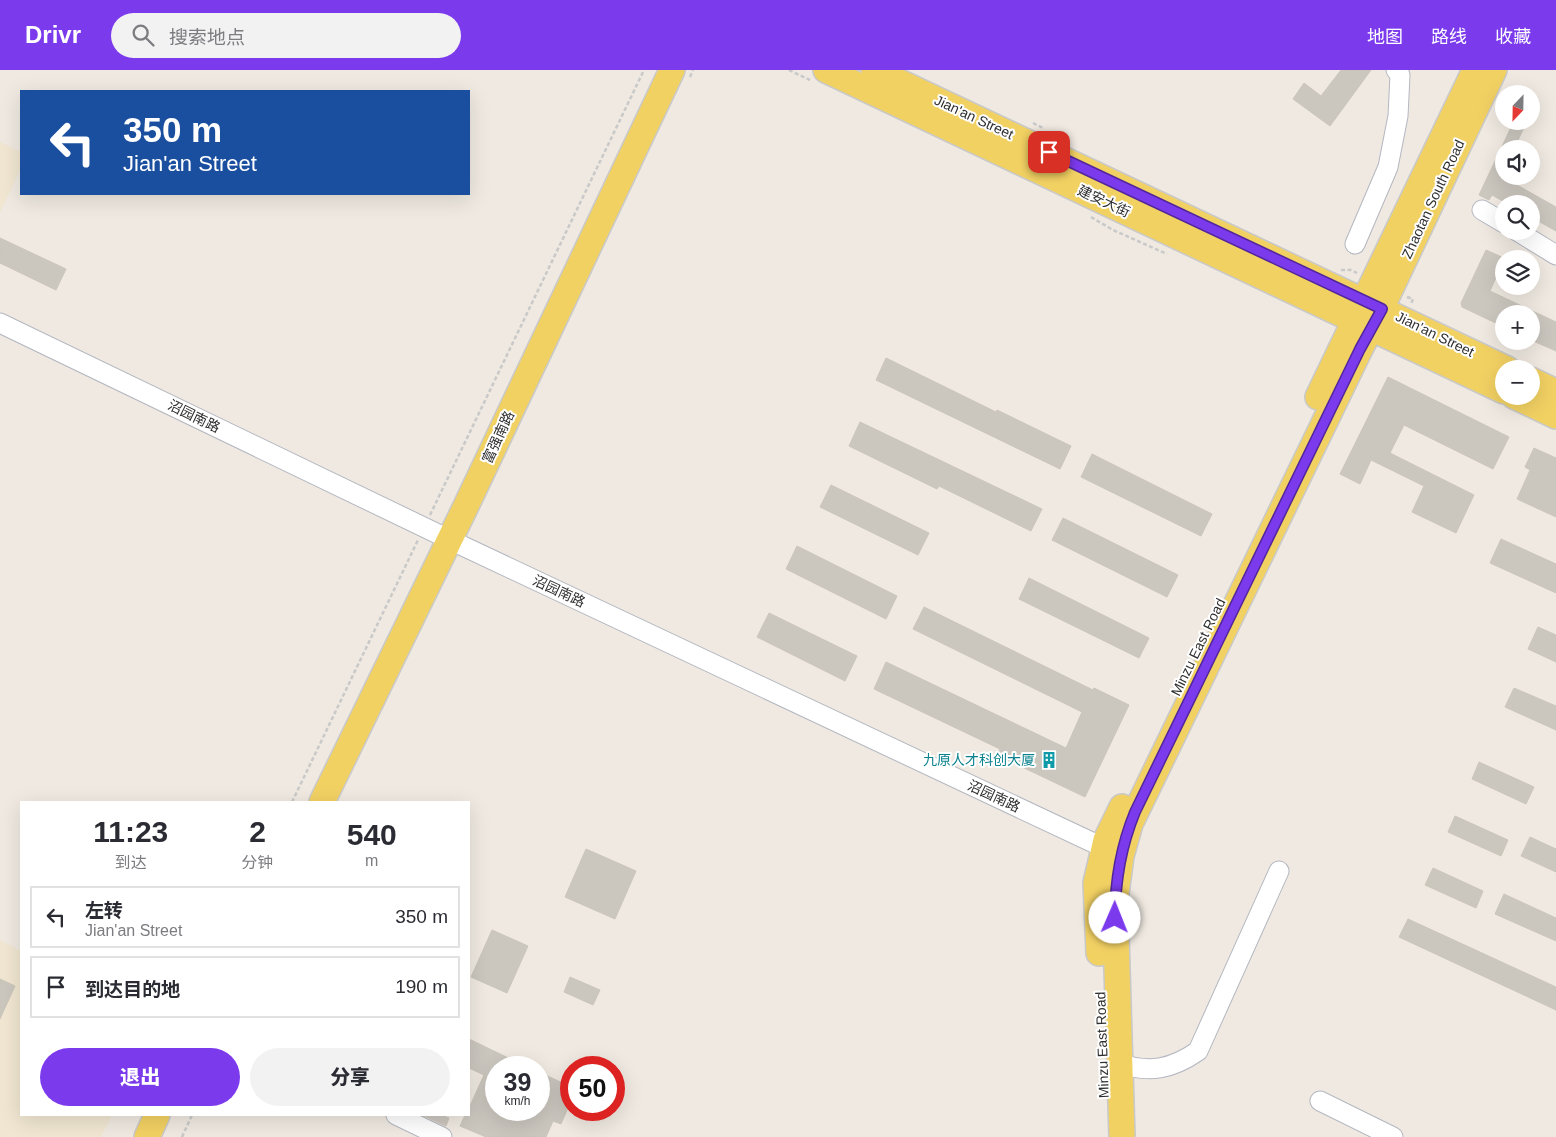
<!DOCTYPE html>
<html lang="zh">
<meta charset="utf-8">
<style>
body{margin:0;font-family:Arial,"Noto Sans SC",sans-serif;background:#f2f2f3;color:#2b2b33;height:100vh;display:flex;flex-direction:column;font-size:19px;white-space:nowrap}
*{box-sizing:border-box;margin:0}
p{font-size:16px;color:#7c7c81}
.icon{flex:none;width:28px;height:28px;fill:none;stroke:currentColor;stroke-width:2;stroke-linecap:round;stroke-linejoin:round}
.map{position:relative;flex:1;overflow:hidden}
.details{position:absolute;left:20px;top:731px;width:450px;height:315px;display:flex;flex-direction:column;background:#fff;border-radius:0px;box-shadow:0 5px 20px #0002}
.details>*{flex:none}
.guide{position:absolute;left:20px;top:20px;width:450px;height:105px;border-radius:0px;box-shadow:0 5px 20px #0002;background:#1a4fa0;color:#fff;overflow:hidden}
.needle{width:32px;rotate:202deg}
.controls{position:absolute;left:1495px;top:15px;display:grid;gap:10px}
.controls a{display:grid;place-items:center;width:45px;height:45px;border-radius:50%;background:#fff;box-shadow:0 5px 20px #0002;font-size:25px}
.speed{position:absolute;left:485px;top:986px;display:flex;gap:10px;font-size:25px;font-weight:700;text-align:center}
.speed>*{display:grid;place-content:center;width:65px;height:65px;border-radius:50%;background:#fff;box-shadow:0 5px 20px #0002;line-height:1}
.speed small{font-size:12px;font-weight:400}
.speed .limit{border:8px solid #d22;background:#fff;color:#111}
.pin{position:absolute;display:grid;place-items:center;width:42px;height:42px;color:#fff;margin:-21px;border-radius:10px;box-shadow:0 2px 8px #0006}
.me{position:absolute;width:55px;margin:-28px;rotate:1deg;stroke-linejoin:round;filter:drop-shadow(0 0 4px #0008)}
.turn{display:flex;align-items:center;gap:18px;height:105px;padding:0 20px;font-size:22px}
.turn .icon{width:65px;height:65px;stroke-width:2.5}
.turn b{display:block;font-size:35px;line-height:42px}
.eta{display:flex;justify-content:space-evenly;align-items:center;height:85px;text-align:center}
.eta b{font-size:30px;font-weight:800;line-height:35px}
.cta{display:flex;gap:10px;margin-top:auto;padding:10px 20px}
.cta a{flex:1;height:58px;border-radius:30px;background:#7c3aed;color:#fff;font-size:20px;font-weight:800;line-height:58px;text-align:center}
.cta a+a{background:#f2f2f3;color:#2b2b33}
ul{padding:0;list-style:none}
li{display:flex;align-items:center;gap:15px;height:62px;margin:0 10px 8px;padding:0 10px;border:2px solid #e1e1e2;border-radius:0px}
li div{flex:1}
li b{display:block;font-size:19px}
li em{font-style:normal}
header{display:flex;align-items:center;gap:30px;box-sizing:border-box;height:70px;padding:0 25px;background:#7c3aed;color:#fff}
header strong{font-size:24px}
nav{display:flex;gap:28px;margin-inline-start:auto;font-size:18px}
.search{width:350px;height:45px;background:#f2f2f3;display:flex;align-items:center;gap:12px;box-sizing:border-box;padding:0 18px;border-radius:28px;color:#7c7c81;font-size:19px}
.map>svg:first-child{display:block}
.education{fill:#f0e6d1}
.building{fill:#cbc7bf;stroke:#cbc5ba}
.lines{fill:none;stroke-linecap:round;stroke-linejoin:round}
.minor-casing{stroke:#b4b7c1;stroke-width:21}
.major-casing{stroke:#c9c9c9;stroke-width:28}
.path{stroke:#c9c9c9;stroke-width:2.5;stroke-dasharray:4 2.5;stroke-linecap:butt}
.minor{stroke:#fff;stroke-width:19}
.major{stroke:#f2d163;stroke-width:25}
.route-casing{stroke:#51269a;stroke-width:12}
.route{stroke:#7c3aed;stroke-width:9}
.labels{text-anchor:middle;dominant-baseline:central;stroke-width:4;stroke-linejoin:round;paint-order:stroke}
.street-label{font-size:14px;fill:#2e2e2e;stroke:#fff}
.culture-label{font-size:14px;fill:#0d838f;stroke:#fff;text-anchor:end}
</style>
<header>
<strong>Drivr</strong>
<div class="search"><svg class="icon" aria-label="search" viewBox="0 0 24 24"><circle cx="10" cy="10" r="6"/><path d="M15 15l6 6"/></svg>搜索地点</div>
<nav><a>地图</a><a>路线</a><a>收藏</a></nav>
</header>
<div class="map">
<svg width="1556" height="1067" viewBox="0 0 1556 1067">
<rect width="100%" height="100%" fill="#efe9e1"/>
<path class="education" d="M0,72L21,82V98L0,143Z
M0,870L21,881V1045H112L101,1067H0Z"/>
<path class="building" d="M1341,0H1371L1330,56L1293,29L1304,13L1321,26Z
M1514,51H1527L1514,79H1504V99L1501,106L1556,137V161L1531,147V134H1508L1492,125L1489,130L1479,125Z
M0,168L66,199L56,220L0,193Z
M1486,180L1504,188V206L1498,203L1490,221L1556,252V281L1531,270V244H1504V257L1462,237L1461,233Z
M886,288L996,342L997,340L1071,376L1060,399L876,310Z
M1388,307L1509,367L1493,399L1404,355L1390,383L1474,425L1456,463L1412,442L1424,416L1371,390L1360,414L1340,404Z
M860,352L1042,439L1031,461L939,416L937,419L849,376Z
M1534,378L1556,388V447L1517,429L1530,400L1525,397Z
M1092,384L1212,444L1201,466L1081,407Z
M831,415L929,463L918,485L820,437Z
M1063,448L1178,505L1167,527L1052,470Z
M1501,469L1556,494V523L1490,493Z
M797,476L897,526L886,549L786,499Z
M1029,508L1149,568L1139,588L1019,529Z
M924,537L1093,620L1094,618L1129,635L1085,727L997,685L1000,679L874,619L886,592L1066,678L1082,642L913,559Z
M769,543L857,586L845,611L757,567Z
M1538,557L1556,565V592L1528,579Z
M1514,618L1556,636V660L1505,637Z
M1479,692L1534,717L1526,734L1472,709Z
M1455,746L1508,770L1501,786L1448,762Z
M1530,767L1556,779V802L1521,786Z
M586,779L636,801L615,849L565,827Z
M1433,798L1483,821L1476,838L1425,815Z
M1504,824L1556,848V871L1495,844Z
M1408,849L1556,917V940L1399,867Z
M492,860L528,876L507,923L471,907Z
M570,907L600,920L593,935L564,922Z
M0,909L15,916L0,949Z
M469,969L529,998H496V1040H539V1002L571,1017V1031L561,1054L553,1051L546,1067H486L460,1056L465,1045H469V1038L484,1005L469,998Z
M422,1045H441L449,1048L446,1056Z"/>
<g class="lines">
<g class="minor-casing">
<path id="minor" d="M1482,140L1504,153
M1517,161L1556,185
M1355,174L1388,97L1398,46L1400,5L1396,0
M0,253L465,477L1115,783
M1119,993C1149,1004 1172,999 1198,981L1279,801
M1320,1031L1393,1067
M396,1045L442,1067"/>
</g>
<g class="major-casing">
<path id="major" d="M826,0L1504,321
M874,0L1507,299
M1531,310L1556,322
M1514,326L1556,346
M1318,327L1475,0
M322,732L466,436L672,0
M1099,883L1096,813L1106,770L1122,737
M147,1067L157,1045
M1122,1067L1115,831L1121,786L1130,754L1360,279L1381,239L1494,0"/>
</g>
<path class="path" d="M789,0L810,10
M690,7L693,0
M1033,53L1043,58
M1091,147L1113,160L1167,184
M1341,200H1351L1357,203
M1407,227L1413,229L1411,234
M430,445L644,0
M292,732L418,470
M182,1067L192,1045"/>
<use href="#minor" class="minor"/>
<use href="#major" class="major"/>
</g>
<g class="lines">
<g class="route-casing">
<path id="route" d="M1049,82L1382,239L1360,279L1135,742C1121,776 1115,811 1115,848"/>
</g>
<use href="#route" class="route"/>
</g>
<defs>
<g id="building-bare" transform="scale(1.35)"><path d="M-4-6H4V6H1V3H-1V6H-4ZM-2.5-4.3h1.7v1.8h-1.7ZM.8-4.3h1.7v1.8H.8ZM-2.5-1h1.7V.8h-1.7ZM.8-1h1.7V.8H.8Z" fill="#0f9aa8" stroke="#fff" stroke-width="2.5" paint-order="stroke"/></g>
</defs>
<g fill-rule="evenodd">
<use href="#building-bare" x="1049" y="690"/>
</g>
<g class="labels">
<g class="street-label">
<text transform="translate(974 47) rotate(25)">Jian'an Street</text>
<text transform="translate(1433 129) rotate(-65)">Zhaotan South Road</text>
<text transform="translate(1104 131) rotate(25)">建安大街</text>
<text transform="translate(1435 264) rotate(26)">Jian'an Street</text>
<text transform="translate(194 346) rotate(26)">沼园南路</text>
<text transform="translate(498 367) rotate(-65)">富强南路</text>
<text transform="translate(559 521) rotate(25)">沼园南路</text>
<text transform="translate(1198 577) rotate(-64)">Minzu East Road</text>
<text transform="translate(994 726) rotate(25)">沼园南路</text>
<text transform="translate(1102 975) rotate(-92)">Minzu East Road</text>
</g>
<g class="culture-label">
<text x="1035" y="690">九原人才科创大厦</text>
</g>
</g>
</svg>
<div class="controls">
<a><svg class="needle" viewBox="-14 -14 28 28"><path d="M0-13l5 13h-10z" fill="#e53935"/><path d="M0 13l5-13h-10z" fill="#7c7c81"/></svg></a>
<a><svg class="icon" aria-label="sound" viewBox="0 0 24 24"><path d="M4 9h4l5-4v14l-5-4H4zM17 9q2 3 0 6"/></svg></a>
<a><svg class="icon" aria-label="search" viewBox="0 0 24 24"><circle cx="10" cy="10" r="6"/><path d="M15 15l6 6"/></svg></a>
<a><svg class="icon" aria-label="layers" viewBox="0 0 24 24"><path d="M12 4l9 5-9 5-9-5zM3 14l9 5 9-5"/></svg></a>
<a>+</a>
<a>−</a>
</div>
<div class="speed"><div>39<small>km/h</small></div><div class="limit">50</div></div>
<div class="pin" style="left:1049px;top:82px;background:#d93025"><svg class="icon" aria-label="arrive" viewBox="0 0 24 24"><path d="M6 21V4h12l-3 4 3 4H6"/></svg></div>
<svg class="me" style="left:1115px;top:848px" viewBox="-20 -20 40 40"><circle r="19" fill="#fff"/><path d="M0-13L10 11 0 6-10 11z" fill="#7c3aed"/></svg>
<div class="guide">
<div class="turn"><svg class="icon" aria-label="left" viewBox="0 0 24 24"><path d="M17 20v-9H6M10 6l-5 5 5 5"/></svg><div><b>350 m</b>Jian'an Street</div></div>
</div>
<section class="details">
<div class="eta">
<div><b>11:23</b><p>到达</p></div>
<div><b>2</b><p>分钟</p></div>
<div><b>540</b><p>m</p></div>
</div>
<ul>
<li><svg class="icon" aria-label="left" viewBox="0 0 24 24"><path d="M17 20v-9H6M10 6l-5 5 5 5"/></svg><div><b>左转</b><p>Jian'an Street</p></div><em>350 m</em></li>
<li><svg class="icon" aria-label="arrive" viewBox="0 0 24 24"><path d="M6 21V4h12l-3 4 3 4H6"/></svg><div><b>到达目的地</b></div><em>190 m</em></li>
</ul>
<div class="cta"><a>退出</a><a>分享</a></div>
</section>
</div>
